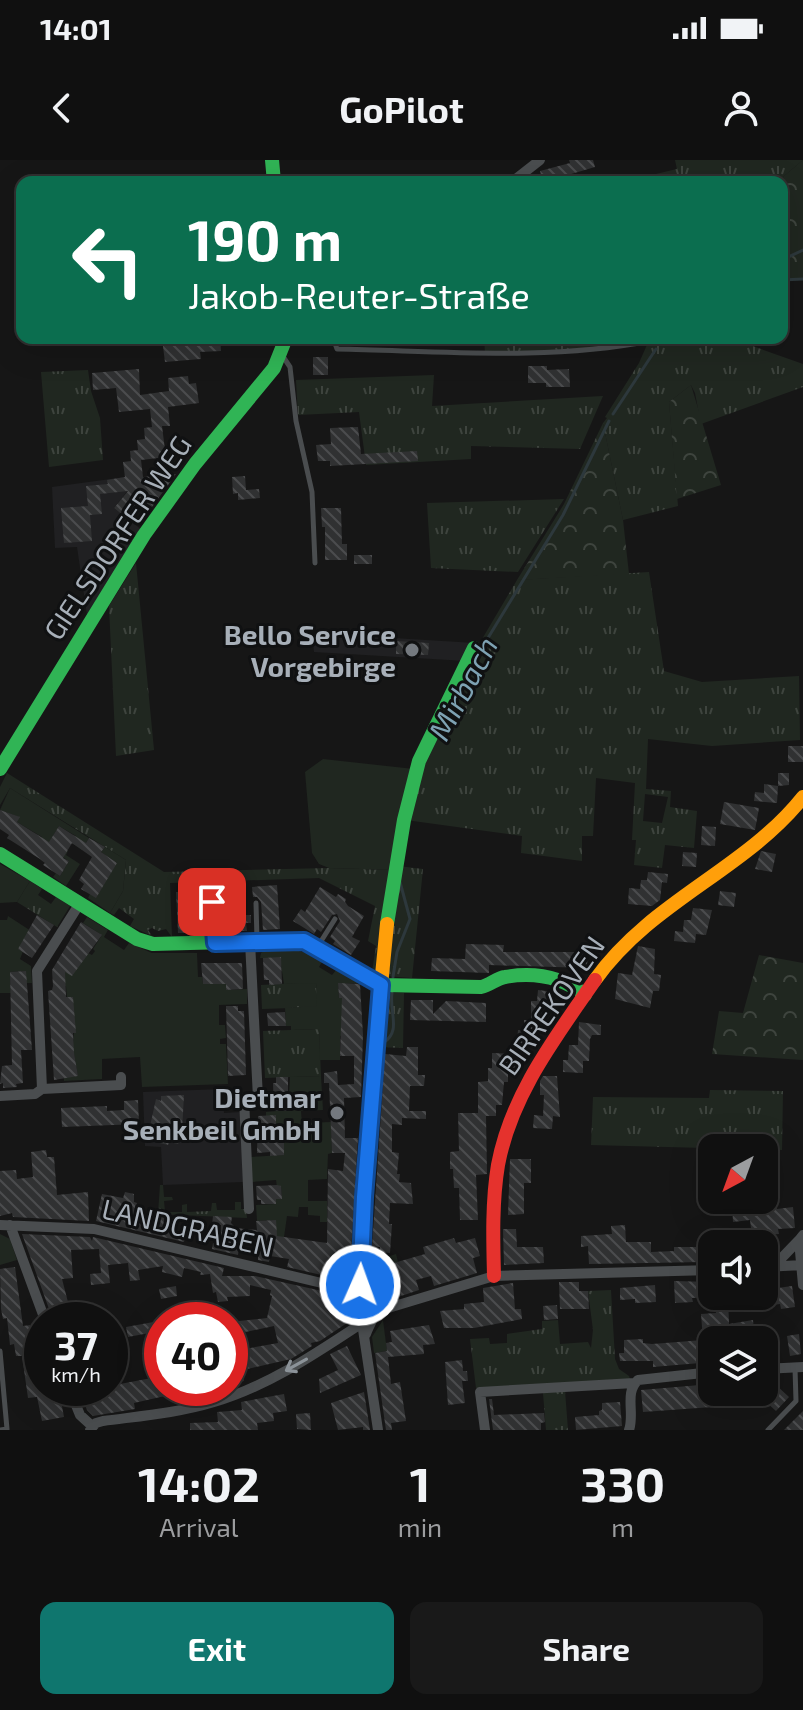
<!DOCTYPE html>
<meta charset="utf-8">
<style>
body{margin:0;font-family:"Exo 2",sans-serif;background:#191919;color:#f1f3f6;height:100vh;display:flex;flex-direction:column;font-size:30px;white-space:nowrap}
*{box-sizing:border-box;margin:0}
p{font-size:26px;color:#9c9d9f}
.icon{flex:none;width:44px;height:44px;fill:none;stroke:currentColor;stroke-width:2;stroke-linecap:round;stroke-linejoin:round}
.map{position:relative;height:1270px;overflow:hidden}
.sheet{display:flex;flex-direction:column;background:#101010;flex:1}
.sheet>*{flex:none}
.banner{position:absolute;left:16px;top:16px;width:772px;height:168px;border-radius:16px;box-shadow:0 8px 32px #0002,0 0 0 2px #303030;background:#0b6e4f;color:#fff;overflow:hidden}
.needle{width:52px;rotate:221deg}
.buttons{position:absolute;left:698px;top:974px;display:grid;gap:16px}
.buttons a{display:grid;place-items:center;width:80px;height:80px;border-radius:16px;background:#101010;box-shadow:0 8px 32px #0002,0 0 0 2px #303030;font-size:40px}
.speed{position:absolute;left:24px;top:1142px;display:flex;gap:16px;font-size:40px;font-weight:700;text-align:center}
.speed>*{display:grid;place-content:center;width:104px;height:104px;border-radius:50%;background:#101010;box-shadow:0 8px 32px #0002,0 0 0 2px #303030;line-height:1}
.speed small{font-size:20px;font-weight:400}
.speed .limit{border:12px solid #d22;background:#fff;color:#111}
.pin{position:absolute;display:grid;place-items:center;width:68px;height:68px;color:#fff;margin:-34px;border-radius:16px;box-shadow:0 4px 12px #0006}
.me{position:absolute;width:88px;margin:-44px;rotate:2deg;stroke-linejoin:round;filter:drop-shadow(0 0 6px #0008)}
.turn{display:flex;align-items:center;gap:28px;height:168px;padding:0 40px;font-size:36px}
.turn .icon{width:104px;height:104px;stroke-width:2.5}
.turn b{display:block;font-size:56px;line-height:68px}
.eta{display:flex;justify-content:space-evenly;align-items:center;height:136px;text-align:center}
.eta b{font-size:48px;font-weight:700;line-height:56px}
.cta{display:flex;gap:16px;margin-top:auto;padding:16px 40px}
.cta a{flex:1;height:92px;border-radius:16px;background:#0f766e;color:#fff;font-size:32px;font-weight:700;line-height:92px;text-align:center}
.cta a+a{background:#191919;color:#f1f3f6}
.status{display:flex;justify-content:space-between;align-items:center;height:56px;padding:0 40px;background:#101010;direction:ltr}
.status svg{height:22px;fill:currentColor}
header{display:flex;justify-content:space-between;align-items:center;height:104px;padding:0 40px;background:#101010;font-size:36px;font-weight:700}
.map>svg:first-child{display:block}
.built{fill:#202022}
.grass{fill:url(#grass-tufts);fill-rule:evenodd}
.forest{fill:url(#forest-crowns)}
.green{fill:#202720}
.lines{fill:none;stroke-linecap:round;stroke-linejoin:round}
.stream{stroke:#2d383c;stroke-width:3}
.building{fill:url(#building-back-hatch);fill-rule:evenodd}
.lane{stroke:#4a4d4f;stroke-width:5}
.street{stroke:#4a4d4f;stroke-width:10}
.fast{stroke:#30b455;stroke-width:14}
.slow{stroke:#ff9f0a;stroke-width:14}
.jam{stroke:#e5322d;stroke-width:14}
.oneway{stroke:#8b9298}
.route-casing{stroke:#114b97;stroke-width:20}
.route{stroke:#1a73e8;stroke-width:14}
.poi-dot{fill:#74797f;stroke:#101112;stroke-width:3}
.labels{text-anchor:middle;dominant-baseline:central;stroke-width:6;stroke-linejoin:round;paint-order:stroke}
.street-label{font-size:28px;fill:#a7afb8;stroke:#101112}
.poi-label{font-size:28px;font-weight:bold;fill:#a7afb8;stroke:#101112;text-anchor:end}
.water-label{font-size:30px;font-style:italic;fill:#7ea2b3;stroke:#101112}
</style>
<div class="status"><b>14:01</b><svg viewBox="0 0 49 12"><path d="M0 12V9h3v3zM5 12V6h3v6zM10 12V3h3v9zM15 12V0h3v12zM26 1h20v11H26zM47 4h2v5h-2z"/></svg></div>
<header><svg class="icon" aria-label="back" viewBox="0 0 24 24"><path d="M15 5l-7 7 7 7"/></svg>GoPilot<svg class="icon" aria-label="person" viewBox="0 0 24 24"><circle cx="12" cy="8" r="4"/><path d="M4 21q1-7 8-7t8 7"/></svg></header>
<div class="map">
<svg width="803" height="1270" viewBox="0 0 803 1270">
<defs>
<pattern id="grass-tufts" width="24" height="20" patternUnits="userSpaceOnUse" patternTransform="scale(2)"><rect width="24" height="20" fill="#202720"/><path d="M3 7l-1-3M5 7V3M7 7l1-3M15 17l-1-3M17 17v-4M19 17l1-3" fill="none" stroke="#3e443e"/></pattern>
<pattern id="forest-crowns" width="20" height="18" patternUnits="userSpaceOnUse" patternTransform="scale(2)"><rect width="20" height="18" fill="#202720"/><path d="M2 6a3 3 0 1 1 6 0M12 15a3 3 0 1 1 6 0" fill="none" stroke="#3e443e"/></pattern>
<pattern id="building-back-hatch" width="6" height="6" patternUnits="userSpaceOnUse" patternTransform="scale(2)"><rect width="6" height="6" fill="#303132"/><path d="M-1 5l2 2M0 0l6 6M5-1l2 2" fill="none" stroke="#4b4c4e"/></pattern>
</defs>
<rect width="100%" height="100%" fill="#161616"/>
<path class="built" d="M140,315L114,348L142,370L87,455L77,387L55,388L52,327Z
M312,473L475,483L466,501L314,492Z
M222,929L224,953L241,952L243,1022L163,1025L161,987L145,986L143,932Z"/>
<path class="grass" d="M675,0H803L777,22H658L656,14L677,9Z
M484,178H639L640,183L569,191L485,193Z
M650,178H730L803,204V227L701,264L695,233L691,225L669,242L678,346L623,360L603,263L607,258L605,257L639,203Z
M88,210L91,231L100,258L103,300L49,307L41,212Z
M434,215L432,246L603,236L580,289L471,286V299L366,305L359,252L298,255L296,220Z
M564,339L518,412L431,408L427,343Z
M136,403L154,590L116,596L109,446Z
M649,412L664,511L702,522L799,516L800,580L712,586L648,579L646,629L671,631L670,647L697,651L694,688L665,685L662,708L634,705L636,680H632L635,623L596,618L593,676H582V701L521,693L522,676L406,660L416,612L475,491L517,420ZM645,634L668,637L662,663L643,661Z
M7,613L164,712L329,708L393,710L377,811L372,812L376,786L368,781L375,746L319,718L170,723L172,777L166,769L158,771L152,768L148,770L152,776L130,766L134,759L119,748L114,755L110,753L123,731L126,700L10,628L0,645V627Z
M398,706L423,709L412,818L386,816Z
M30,721L42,729L38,735L51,744L56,737L70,746L57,767L17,742Z
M316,822L318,847L262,849L261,825Z
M390,833H404L403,888L378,887L386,835Z
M319,869L321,916L265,918L263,871Z
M710,930L783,931L782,990L591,985L593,937L709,938Z
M160,1025H163L164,1037H172L173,1040L164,1041L165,1052H182V1045L187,1044V1052L211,1051L212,1043H216L217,1050H235V1042H241V1049H246L247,1058L158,1054Z
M611,1130L615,1199L619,1209L629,1216L630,1219L476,1228L470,1179L489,1178L490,1184L507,1183V1174L542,1169V1161L558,1160L560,1184L588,1182L591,1188L593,1170L588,1131Z
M565,1231L568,1270H546L543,1233Z"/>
<path class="forest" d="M803,0V119L782,120V77L787,73L782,64V22H777Z
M691,225L721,325L677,339L669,242Z
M603,263L623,360L629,414L517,420L564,344Z
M759,795L803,803V900L712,894L719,851L743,853Z"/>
<path class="green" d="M323,599L414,609L393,710L329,708L319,704L312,693L305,612Z
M10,628L89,678L82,690L72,683L76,676L59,666L51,679L68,691L66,695L80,704L66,726L53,717L56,713L60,716L69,701L53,691L38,686L42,677L17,662L19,657L0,650Z
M105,687L126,700L123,731L110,753L88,738L90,734L96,737L104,724L90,715L117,703L101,692Z
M0,704L30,721L17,742L0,743Z
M8,756L31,771L20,799L31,806L32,823H26V811L10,812L11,833H0V760H7Z
M87,757L108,770L104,777L124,790L129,783L152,793H197L198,817H202L203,824H217L226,817V830L247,829V844L219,845V865H225L226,878L220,879V884H226L228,924L142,927L140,897L102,899V919L64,921V917L78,916L74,894H67L73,884L75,862H68L73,837H67L66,826H61L62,809L88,793L92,795L95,791L93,789L102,775L83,763Z
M265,790C288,789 303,789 323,800L319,807L332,815L337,809L360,823L338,824L339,838H347V875L340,876V900H320L319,869L291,870V866H286L285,848L317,846L316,823L284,824L280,798H260L261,793Z
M321,916L323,950L301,951L302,963L331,962L332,993L328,994L327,1019L308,1020V1041H327V1062H320V1056L308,1055V1047H299L298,1057L287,1056L284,1077L276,1084V1060L257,1061L256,1045L276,1044V1039H282L281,1027H277L276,1020L252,1022L251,997L283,995L284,977H268L276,969V956H266V952L288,950L290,917Z
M0,1074L10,1079L17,1100L0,1105Z
M396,1094L398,1102L380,1107L386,1128L369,1130L368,1103Z
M383,1160L387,1191L374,1193L372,1177Z"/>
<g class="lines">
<path class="stream" d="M782,100L803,90
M782,120L803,119
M613,254L656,189
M480,491L563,355L609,261
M393,817L397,792L410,759L400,722
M383,883C402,871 389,853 392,833"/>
</g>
<path class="building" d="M569,0H593L595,7L561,17L562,22H543L540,11L570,3Z
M220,178L221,191L200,192L201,199L165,202L162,179Z
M313,197H328V215H313Z
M528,206H547V210L569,209L570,227H546V223H528Z
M139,209L140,235L169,231L168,218L188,216L189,224L196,223L199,243L168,247L170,266H162L168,314H176L152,347L143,342L130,361L114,348L128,331L100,334L102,354L90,355L92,381L64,383L61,348L88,346L86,326L108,324L107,320L125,317L123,302L131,301L130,291L138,290L137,280L145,279L144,268L152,267L150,249L119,252L116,228L93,230L92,213ZM158,298L160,315L143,317L141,300Z
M358,267L361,294L417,291L418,301L330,306V301H318L316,285L331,284L330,268Z
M245,316L246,330L259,329L260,338L238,340V333L233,334L232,317Z
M321,348H341L342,384H347V400H325V367H322Z
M354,395H372V404H354Z
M396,481L429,483L428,495L396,494Z
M788,586H803V602H788Z
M778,613H789V625L778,626Z
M764,624L778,626L777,643L754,641L755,632L764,633Z
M724,642L759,648L755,670L720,664Z
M0,650L20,657L17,662L49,682L59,666L86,683L89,678L105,687L101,692L117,703L96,738L81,729L84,724L79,720L92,697L72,683L63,698L69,701L60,716L43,705L45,703L40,699L7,678L9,675L0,669Z
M702,666L716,667L715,686L701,685Z
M761,691L776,694L772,712L755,709Z
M683,692L697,693L696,707L682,706Z
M648,712L668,714L667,723L662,722L660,740L652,746L628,744L629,728L640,729L641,720H647Z
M202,723H212L213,735L202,736Z
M277,725L280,769L263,770L261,742L257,737H253L252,727Z
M320,727L336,737L338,734L346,739L345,742L348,746L364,756L352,777L360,781L351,795L333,784L335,781L330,777L340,761L337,754L332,755L321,772L317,769L314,774L293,761L301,749L305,752Z
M239,730L240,755H251V763H246L247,771H227V764H219L218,731Z
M195,731L198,773H178L176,732Z
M720,731L736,733L734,747L718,745Z
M693,748L712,750L706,775L696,774L695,783L674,781L675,771L683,772L684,760H691Z
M37,755L54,765L32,798L18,789Z
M81,762L102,775L72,816L65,812L66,837H73L76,873H73L74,893L78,916L54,920L48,831L52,830L53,826L52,810Z
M466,784L504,785L503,792H588L587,808L489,805V813L431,811L432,798L465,799Z
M638,786L655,789L654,814L661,815L659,831H653L650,848L615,839L618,813L632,815Z
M281,797L282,824L269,825V820H264L263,798Z
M201,803H242L243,829L226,830V824H203Z
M26,811L32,890H21L23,923L16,924L17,927L3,928V923L0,924L2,906L12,905L10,812Z
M338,823L360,824L363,875L361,937L344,938L345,978H358L351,1094H347L343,1120L287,1107L289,1099L270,1096L269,1102L258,1100L259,1081L240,1077L238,1095L212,1089L213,1083L219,1084L221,1065H212L213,1056L232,1057L231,1063L236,1068L257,1070L256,1061L276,1060L277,1076L327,1083L328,1009L343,1011L345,993H332L329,923H324V913L337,911L338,925L354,924V896H340L342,838H339Z
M538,830L554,832V841H547V852L543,851L541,870H535L534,880H526L525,894H516V908H508V922H504L502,945H496V956H486L487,1014L476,1015L478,1060H460L459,1028H454L453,1009H450V992L459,991L458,953H478V922L488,921V908H492V893L516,894L518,870H524V860H531V841H537Z
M411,840H433V854L446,841L486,843V862L410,860Z
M226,846H238V851H244L246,915L228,916Z
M285,852L286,866H268L267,853Z
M579,862L601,865V875H592L590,879L589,901H583V913L563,912V900H568L569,885H578Z
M407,887H418V915H425L424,926H410L409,951H426V959L402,958V965L392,964V992L399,993L397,1014H400L399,1022L411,1023L413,1044L390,1043L389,1064H392L390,1093L380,1092V1087L372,1086L385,894L406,896Z
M543,916H557L560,957L553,956L552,969L533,968L534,955L543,956L544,935H540V921Z
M276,917H288V951H274L273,923H276Z
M184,935L182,971L178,984L169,982L168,985L147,980L156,939L161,941V936Z
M138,940L139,964L62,967L61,948L107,946V951L124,950V941Z
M276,955V977H284V995L270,996V992L257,993L258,956Z
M46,990L47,997H54L57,1035L88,1032L89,1061L13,1057L12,1053L0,1056V1011L16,1010L17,1019L33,1017L31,992Z
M510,999H531V1023H524V1054L508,1055Z
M277,1025L281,1026L282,1039H276V1044H261V1040H257L256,1026Z
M125,1032L134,1034V1042L137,1043L134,1054H172L170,1072L185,1076L184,1082L96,1061L102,1034L123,1038Z
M776,1042L777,1049L793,1047L795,1068L778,1069L779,1074L752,1076L750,1060L733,1062L732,1045Z
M625,1065L626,1082H651V1092L674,1091V1087H702L711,1084V1094L703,1096L704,1102L589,1104L588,1086L581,1087V1076L612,1074L611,1066Z
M503,1069H516L517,1087H543L544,1103L504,1105Z
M22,1074L90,1077L92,1081L93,1077L224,1108L222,1116H255L331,1133L328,1145L348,1143L353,1159L320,1181L311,1183L312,1186L291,1199L243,1210L239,1190L278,1183L274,1166L241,1173L239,1161L267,1158L272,1136L270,1135L271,1130L250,1125V1136L227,1137L228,1141L218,1142L216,1132L213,1133L210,1114L200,1115L201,1112L184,1108L182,1117L162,1112L163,1106L138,1110L140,1120L130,1121L128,1103L108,1105L110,1123L91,1125L90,1114L101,1113L99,1089L71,1090L73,1118L62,1119L69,1146L84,1144L86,1160H53Z
M454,1078L456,1083L475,1078L480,1096L473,1098L477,1113L434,1126L431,1116L416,1120L419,1130L389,1140L380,1107L425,1094L423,1087Z
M15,1107L23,1166L30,1165L39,1203L42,1202V1228H52L55,1242L61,1241L64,1257L42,1261L37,1237L28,1238L22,1196H16L14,1184L10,1185L7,1158L3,1159L1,1149L0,1109Z
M674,1121L712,1122V1137L692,1138L693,1142L675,1143Z
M559,1122H579V1131H588L589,1149H560Z
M513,1123L515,1149H521L522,1159L474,1168H444L440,1151L464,1149V1144L484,1142L483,1128Z
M655,1125L656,1142L635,1143V1139L620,1140V1128Z
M176,1126L177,1136L161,1139L159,1129Z
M792,1126L795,1147L781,1149L780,1144L749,1148L747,1136H764V1130Z
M714,1136H728L729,1164L753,1160L754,1172L742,1173L743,1180H712V1202L653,1207V1201H620L619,1193H624V1180L643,1179V1183L652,1184L703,1180L701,1154L716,1153Z
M557,1145L558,1159L544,1160L543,1146Z
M159,1161L160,1171L128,1177L126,1167Z
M429,1165L435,1184L423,1185L424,1194L388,1197L391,1224L400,1222L406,1261L391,1263L392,1270H386L375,1193L387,1191L386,1183L392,1182L390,1171Z
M799,1174L801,1194L790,1196L787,1176Z
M347,1186L361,1215L320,1233L319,1219L338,1210L330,1194Z
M462,1200L463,1211H467L468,1221H462L465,1243L448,1245L445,1202Z
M241,1210L244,1221L233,1223L231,1212Z
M162,1216V1228H194L196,1239L180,1242L178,1233L134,1243L135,1249L93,1256L87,1250L78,1228H110V1218L119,1217L120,1224Z
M712,1224V1232H764V1226L776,1225L789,1237L776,1251L765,1241L766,1243L643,1252L641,1230Z
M364,1232L370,1270H363V1267L338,1270L331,1243Z
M284,1234L287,1251L273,1253L274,1261L257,1263L258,1270H190V1263L218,1262L217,1252L242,1250L241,1242Z
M489,1239H492L494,1255L544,1253L545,1262L541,1263V1270H493Z
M620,1242L622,1266L576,1270L575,1257L599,1255V1251L602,1250V1243Z
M803,1251V1270H784Z
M310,1253L311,1270L297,1269L296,1254Z"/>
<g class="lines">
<path class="lane" d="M333,178L337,189C441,191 548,201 650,181
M282,195L290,207L296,261L312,332L315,403
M212,742L215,782
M256,743L257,780
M318,786L335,759
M0,1191L7,1269L0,1270
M768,1270L796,1241L795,1208"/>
<path class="street" d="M512,22L540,0
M286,181L308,178
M80,743L37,811L42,929L121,925V917
M0,936L35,934L42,929
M249,1049L244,938H258L250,782
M0,1065L94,1069L351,1130L361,1136
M10,1065L45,1160
M803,1075L799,1080L803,1125
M764,1107L803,1105
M773,1107L799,1080
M375,1152L494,1116L712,1110
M361,1156L378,1270
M366,1174C370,1161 386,1144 368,1135L358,1139L355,1146L358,1153L367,1157L374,1153
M764,1209L803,1207
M69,1228L80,1255L92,1266
M90,1270L96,1263L103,1261C140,1256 178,1253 214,1242C268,1226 315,1194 362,1163
M485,1270L480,1232L634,1223
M629,1270C635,1253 624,1233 638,1220L712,1212"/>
<path class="fast" d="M272,0L274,22
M0,609L144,375L195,304L274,208L286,178
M0,694L137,779L153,784L300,780L313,784L381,825L481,827C490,825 497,818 505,817C534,812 562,817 585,835
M387,764L404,660L419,601L474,488"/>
<path class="slow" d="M595,820C651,741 745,710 803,637
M364,1135L360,1125L375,887L387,764"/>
<path class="jam" d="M494,1116C493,1079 492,1041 498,1005C511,935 555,878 595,820"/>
</g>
<defs><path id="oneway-shaft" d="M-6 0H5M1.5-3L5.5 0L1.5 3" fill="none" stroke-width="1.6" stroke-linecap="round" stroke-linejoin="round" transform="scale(2)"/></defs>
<use class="oneway" href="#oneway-shaft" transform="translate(296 1205) rotate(151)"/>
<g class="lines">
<g class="route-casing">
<path id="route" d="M212,742L215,783L304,781L381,825L364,1037L360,1125"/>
</g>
<use href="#route" class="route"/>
</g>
<g class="poi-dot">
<circle cx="412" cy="490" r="8"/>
<circle cx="337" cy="953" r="8"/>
</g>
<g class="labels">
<g class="street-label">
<text transform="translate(117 377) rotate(-56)">GIELSDORFER WEG</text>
<text transform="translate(551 845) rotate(-55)">BIRREKOVEN</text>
<text transform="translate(188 1067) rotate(13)">LANDGRABEN</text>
</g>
<g class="poi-label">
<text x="396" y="474">Bello Service<tspan x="396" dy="32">Vorgebirge</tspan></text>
<text x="321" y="937">Dietmar<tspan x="321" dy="32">Senkbeil GmbH</tspan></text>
</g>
<g class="water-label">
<text transform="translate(462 528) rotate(-62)">Mirbach</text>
</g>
</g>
</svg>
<div class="buttons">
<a><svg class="needle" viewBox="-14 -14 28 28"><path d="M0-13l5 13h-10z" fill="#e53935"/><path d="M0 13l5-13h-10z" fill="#9c9d9f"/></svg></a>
<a><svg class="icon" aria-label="sound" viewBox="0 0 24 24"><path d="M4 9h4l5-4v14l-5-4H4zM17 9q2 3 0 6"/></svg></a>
<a><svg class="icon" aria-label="layers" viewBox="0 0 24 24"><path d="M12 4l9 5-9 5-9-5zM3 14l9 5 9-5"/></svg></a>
</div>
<div class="speed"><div>37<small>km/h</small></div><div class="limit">40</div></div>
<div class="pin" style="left:212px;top:742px;background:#d93025"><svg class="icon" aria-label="arrive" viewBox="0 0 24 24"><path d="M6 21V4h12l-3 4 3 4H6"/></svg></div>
<svg class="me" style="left:360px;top:1125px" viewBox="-20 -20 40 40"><circle r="17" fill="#1a73e8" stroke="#fff" stroke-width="3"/><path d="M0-11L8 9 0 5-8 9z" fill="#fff"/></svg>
<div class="banner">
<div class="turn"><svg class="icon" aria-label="left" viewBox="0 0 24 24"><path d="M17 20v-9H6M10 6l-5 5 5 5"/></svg><div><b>190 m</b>Jakob-Reuter-Straße</div></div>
</div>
</div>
<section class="sheet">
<div class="eta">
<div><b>14:02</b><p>Arrival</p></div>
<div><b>1</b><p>min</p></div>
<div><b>330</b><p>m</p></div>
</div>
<div class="cta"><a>Exit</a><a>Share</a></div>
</section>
